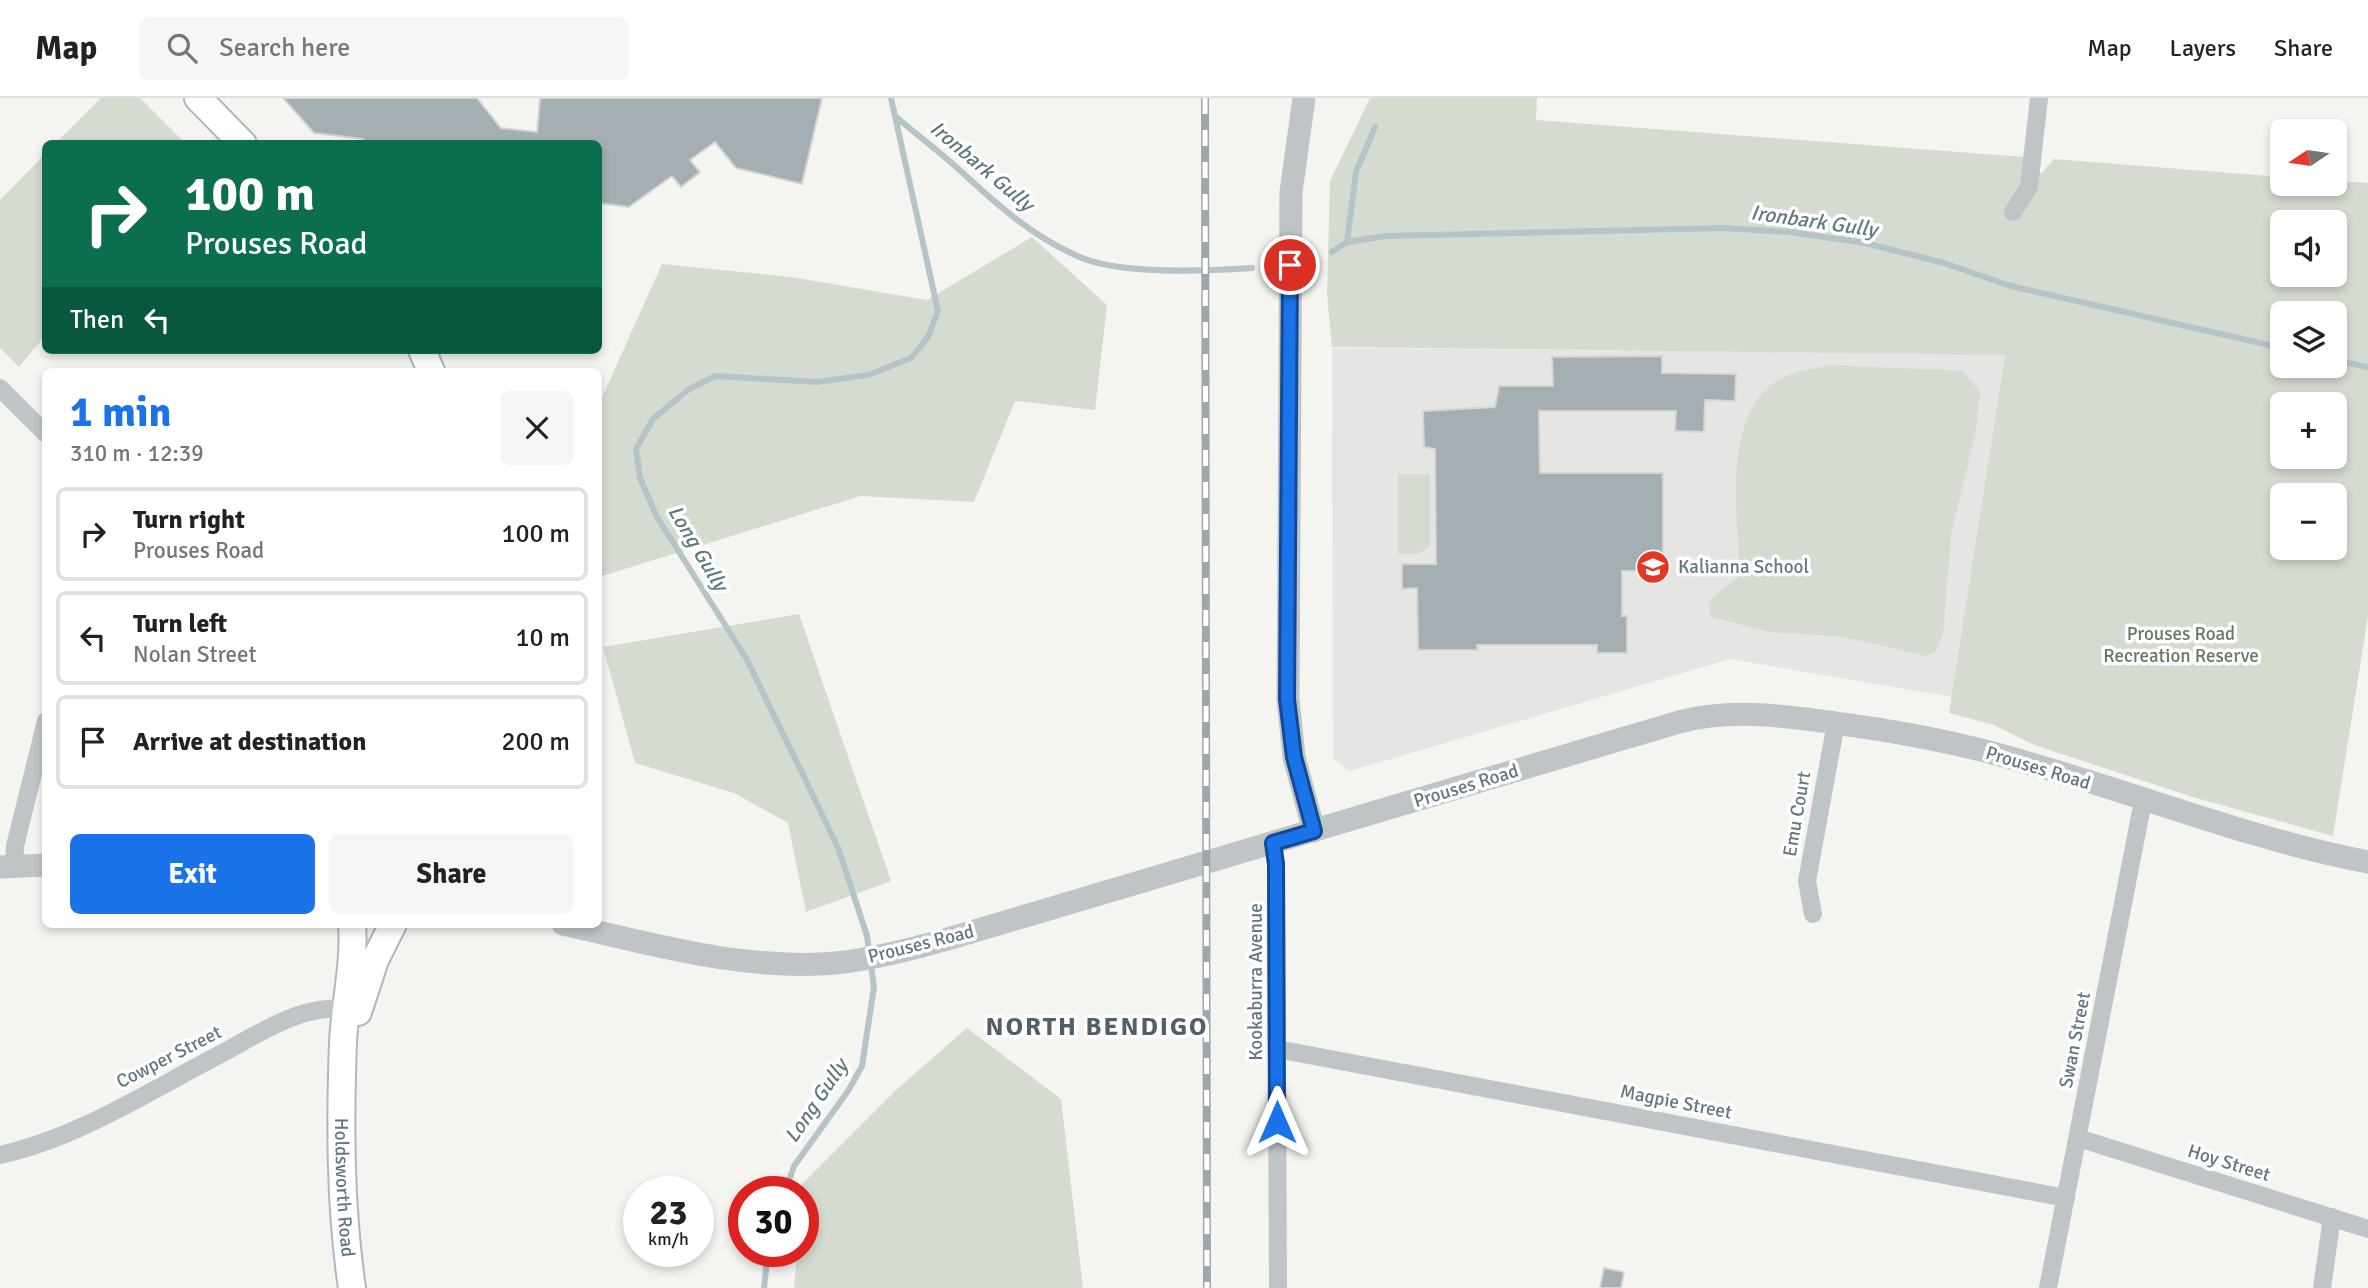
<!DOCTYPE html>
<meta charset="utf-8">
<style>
body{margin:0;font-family:Signika,sans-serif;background:#f6f6f6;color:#222;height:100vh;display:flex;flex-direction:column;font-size:26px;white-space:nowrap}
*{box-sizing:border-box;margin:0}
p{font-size:23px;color:#767676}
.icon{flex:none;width:38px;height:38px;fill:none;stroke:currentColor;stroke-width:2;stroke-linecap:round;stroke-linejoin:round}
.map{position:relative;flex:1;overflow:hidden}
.drawer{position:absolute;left:42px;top:270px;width:560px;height:560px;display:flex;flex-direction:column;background:#fff;border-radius:10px;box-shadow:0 4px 10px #0003}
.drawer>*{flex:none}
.top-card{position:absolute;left:42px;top:42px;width:560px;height:214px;border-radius:10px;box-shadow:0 4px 10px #0003;background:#0b6e4f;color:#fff;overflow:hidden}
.needle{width:46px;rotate:257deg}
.tools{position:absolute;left:2270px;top:21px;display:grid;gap:14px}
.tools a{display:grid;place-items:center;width:77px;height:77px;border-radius:10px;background:#fff;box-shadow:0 4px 10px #0003;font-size:35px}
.speed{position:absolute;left:623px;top:1078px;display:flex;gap:14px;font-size:35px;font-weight:700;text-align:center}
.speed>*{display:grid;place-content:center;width:91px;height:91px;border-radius:50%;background:#fff;box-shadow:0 4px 10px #0003;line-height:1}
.speed small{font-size:18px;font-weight:400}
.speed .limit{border:10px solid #d22;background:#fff;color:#111}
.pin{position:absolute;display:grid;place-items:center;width:60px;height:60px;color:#fff;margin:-30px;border:4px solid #fff;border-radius:50%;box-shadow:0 2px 7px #0007}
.me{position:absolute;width:77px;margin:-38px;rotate:0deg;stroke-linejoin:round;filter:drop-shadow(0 0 5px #0008)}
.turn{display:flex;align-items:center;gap:24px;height:147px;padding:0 28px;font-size:32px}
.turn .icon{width:91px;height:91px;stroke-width:2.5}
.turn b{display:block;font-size:49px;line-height:60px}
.then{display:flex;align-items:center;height:66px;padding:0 28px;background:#0003;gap:14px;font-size:26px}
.round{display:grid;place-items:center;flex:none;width:74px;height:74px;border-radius:10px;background:#f6f6f6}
.headline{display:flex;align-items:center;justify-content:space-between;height:119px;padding:0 28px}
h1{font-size:42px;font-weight:700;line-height:52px;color:#1a73e8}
.primary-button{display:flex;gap:14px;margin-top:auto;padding:14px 28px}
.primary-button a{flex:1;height:80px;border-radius:10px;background:#1a73e8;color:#fff;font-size:28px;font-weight:700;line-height:80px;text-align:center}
.primary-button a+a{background:#f6f6f6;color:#222}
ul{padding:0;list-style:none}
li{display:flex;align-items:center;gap:21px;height:94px;margin:0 14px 10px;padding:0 14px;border:4px solid #e0e0e0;border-radius:10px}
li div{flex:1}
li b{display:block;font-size:26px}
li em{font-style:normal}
header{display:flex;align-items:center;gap:42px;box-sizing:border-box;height:98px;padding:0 35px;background:#fff;border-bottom:2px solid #e0e0e0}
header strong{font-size:33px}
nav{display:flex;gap:38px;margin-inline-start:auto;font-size:24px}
.search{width:490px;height:63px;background:#f6f6f6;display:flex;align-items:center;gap:18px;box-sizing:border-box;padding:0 24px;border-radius:10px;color:#767676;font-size:26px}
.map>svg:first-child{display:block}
.built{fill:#e5e5e3}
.green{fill:#d6dbd1;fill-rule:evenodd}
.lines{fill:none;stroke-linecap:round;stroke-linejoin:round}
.stream{stroke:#b6c4c7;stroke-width:6}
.building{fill:#a5afb3;stroke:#d5d5d3;stroke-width:2}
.secondary-casing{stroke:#b1b8bb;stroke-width:30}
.minor{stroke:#bfc4c6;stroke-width:18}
.tertiary{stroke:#bfc4c6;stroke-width:23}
.secondary{stroke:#fff;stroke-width:26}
.rail-casing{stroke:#a0a7ab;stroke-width:8}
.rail{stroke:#fff;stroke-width:5;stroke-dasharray:16;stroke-linecap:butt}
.route-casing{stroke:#114b97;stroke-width:18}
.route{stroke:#1a73e8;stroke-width:12}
.labels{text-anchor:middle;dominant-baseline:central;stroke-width:7;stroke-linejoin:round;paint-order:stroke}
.poi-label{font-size:19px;fill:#637781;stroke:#fff;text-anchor:start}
.park-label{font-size:19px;fill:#697862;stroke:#fff}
.street-label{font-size:19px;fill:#637781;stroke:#fff}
.water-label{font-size:21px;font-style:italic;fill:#5f7a7f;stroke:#fff}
.district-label{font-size:26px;font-weight:bold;letter-spacing:2px;fill:#515f66;stroke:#fff}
</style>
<header>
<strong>Map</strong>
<div class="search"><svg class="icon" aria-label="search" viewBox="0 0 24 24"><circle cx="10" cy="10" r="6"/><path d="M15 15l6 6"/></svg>Search here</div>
<nav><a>Map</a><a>Layers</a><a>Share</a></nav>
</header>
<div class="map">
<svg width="2368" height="1190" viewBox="0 0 2368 1190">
<rect width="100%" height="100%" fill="#f4f4f0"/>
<path class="built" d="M1332,250L2005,256L1952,599L1730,561L1350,673L1333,661Z"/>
<path class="green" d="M101,0H140L185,45H56Z
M1370,0H1537L1536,22L2024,59L2023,72L2042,75L2054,61L2282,79V86H2334L2335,83L2368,85V518L2333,738L2196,700L2034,647L1994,627L1949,615L2005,257L1332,249L1327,196L1330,83ZM2282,124H2334V177H2282ZM2282,215H2334V268H2282ZM2282,306H2334V359H2282ZM2282,397H2334V450H2282Z
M45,56V238L19,269L0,250V102Z
M1032,139L1107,207L1095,312L1015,303L974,404L861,398L599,479L600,304L662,166L791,179L927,202Z
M1830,267L1963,273L1980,294L1976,333L1951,436L1943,537L1935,554L1926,558L1844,539L1769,534L1711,519L1708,506C1716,493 1730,488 1740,477C1738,419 1720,313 1782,280C1796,273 1815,271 1830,267Z
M1398,376H1430V448L1418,456H1398Z
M799,516L891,783L806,814L788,725L734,695L635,665L603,549Z
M967,930L1061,1001L1083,1190H794L797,1153H803L802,1086L897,991Z"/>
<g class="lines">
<path class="stream" d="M895,18C918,38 943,56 965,77C1001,110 1036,141 1082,160C1125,177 1206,173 1252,170
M1347,144L1356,74L1375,29
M1332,154L1347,144L1386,138L1723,130L1789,134L1865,145L1944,165L2011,188L2282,250
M2334,262L2368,269
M785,1094L794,1068L848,993L862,968L874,889L867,838L839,752L807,685L746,560L657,419L640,380L636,351L653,321L689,291L715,278L817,284L868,277L911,260L928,239L938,213L891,0
M764,1190L768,1153"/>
</g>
<path class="building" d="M283,0H477L501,30L537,34L540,0H822L802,86L736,70L715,44L690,62L700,74L681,89L672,78L629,109L598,105V46H367L363,41L314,35Z
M1662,258V275L1736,276L1735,303L1705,302L1704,334L1675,333L1676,313H1539L1540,375H1663V473H1622V518H1627V555H1597V547H1477L1478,552H1418L1417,490L1402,491V466H1436L1435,351L1424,349L1423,313L1495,309L1499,288H1553L1552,259Z
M1604,1170L1624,1174L1621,1190H1600Z"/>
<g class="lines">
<g class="secondary-casing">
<g id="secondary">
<path d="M198,0L243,46"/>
<path d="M422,252L431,273"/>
<path id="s1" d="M352,826C355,865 345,904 343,944C340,1026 340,1108 352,1190"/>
<path d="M358,914L375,862L393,826"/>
</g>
</g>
<path class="minor" d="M2013,114L2029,89L2039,0
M0,290L46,336
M1273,745L1276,766L1278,1190
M14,768L15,748L46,623
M1813,816L1807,783L1836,625
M1277,951L2066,1100
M2078,1040L2368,1131
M0,1057C77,1040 148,994 217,958C261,935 303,903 355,912
M2048,1190L2143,703
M2322,1190L2332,1119"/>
<path class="tertiary" d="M1304,0L1291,94L1288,601L1294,659L1314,733
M0,769L46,767
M563,826C652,846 744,873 836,865C875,861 913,851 951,840L1679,624C1733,610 1787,618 1842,626C1887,632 1932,640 1977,651C2109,684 2234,738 2368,764"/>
<use href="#secondary" class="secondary"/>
<g class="rail-casing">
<path id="rail" d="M1205,0L1207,1190"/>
</g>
<use href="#rail" class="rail"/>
</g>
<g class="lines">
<g class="route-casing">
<path id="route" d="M1277,1024L1276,766L1273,745L1314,733L1294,659L1287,601L1290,167"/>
</g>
<use href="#route" class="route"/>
</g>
<defs>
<g id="school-disc" transform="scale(1.75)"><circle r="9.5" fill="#e23722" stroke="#fff"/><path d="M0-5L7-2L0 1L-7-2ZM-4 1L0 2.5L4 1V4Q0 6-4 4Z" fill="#fff"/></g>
</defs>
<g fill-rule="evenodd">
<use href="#school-disc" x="1653" y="469"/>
</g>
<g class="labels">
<g class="poi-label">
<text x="1678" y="469">Kalianna School</text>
</g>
<g class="park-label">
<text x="2181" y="536">Prouses Road<tspan x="2181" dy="22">Recreation Reserve</tspan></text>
</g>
<g class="street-label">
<text transform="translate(2038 670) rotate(17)">Prouses Road</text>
<text transform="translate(1466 688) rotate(-17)">Prouses Road</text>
<text transform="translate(1797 716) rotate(-80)">Emu Court</text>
<text transform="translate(921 846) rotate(-14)">Prouses Road</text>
<text transform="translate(1256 884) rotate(-90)">Kookaburra Avenue</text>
<text transform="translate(2075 942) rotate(-79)">Swan Street</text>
<text transform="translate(169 959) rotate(-27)">Cowper Street</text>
<text transform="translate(1676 1004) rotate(11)">Magpie Street</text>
<text transform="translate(2229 1065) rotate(17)">Hoy Street</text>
<text stroke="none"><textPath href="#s1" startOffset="264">Holdsworth Road</textPath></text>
</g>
<g class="water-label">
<text transform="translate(982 68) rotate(40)">Ironbark Gully</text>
<text transform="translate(1814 123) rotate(8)">Ironbark Gully</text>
<text transform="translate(698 450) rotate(59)">Long Gully</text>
<text transform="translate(816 1003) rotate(-56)">Long Gully</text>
</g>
<g class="district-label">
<text x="1097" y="929">NORTH BENDIGO</text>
</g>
</g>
</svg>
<div class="tools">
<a><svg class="needle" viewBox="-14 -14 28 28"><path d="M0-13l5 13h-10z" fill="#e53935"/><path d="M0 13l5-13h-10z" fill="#767676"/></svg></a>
<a><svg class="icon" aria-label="sound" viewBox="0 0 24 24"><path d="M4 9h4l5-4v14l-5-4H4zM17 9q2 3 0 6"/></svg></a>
<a><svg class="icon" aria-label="layers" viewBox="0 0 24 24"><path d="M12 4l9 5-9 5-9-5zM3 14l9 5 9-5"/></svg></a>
<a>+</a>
<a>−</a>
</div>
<div class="speed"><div>23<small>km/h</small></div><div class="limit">30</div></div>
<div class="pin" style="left:1290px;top:167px;background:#d93025"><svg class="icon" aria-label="arrive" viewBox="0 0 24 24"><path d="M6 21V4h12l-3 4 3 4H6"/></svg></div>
<svg class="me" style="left:1277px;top:1024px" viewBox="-20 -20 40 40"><path d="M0-17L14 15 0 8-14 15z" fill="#1a73e8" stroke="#fff" stroke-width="4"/></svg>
<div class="top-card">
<div class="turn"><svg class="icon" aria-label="right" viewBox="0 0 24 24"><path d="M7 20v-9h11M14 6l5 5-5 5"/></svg><div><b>100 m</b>Prouses Road</div></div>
<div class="then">Then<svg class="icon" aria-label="left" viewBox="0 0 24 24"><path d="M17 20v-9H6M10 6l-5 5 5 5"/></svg></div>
</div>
<section class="drawer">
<div class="headline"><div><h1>1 min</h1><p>310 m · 12:39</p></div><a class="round"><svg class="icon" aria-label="close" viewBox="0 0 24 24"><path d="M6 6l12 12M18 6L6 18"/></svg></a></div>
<ul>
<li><svg class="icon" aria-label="right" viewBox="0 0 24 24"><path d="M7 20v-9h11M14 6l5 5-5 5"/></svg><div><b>Turn right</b><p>Prouses Road</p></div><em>100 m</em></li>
<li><svg class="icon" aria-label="left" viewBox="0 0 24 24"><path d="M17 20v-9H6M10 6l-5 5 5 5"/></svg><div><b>Turn left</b><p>Nolan Street</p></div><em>10 m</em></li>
<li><svg class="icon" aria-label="arrive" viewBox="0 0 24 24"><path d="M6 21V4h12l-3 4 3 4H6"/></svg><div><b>Arrive at destination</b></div><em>200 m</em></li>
</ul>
<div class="primary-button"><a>Exit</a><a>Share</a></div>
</section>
</div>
